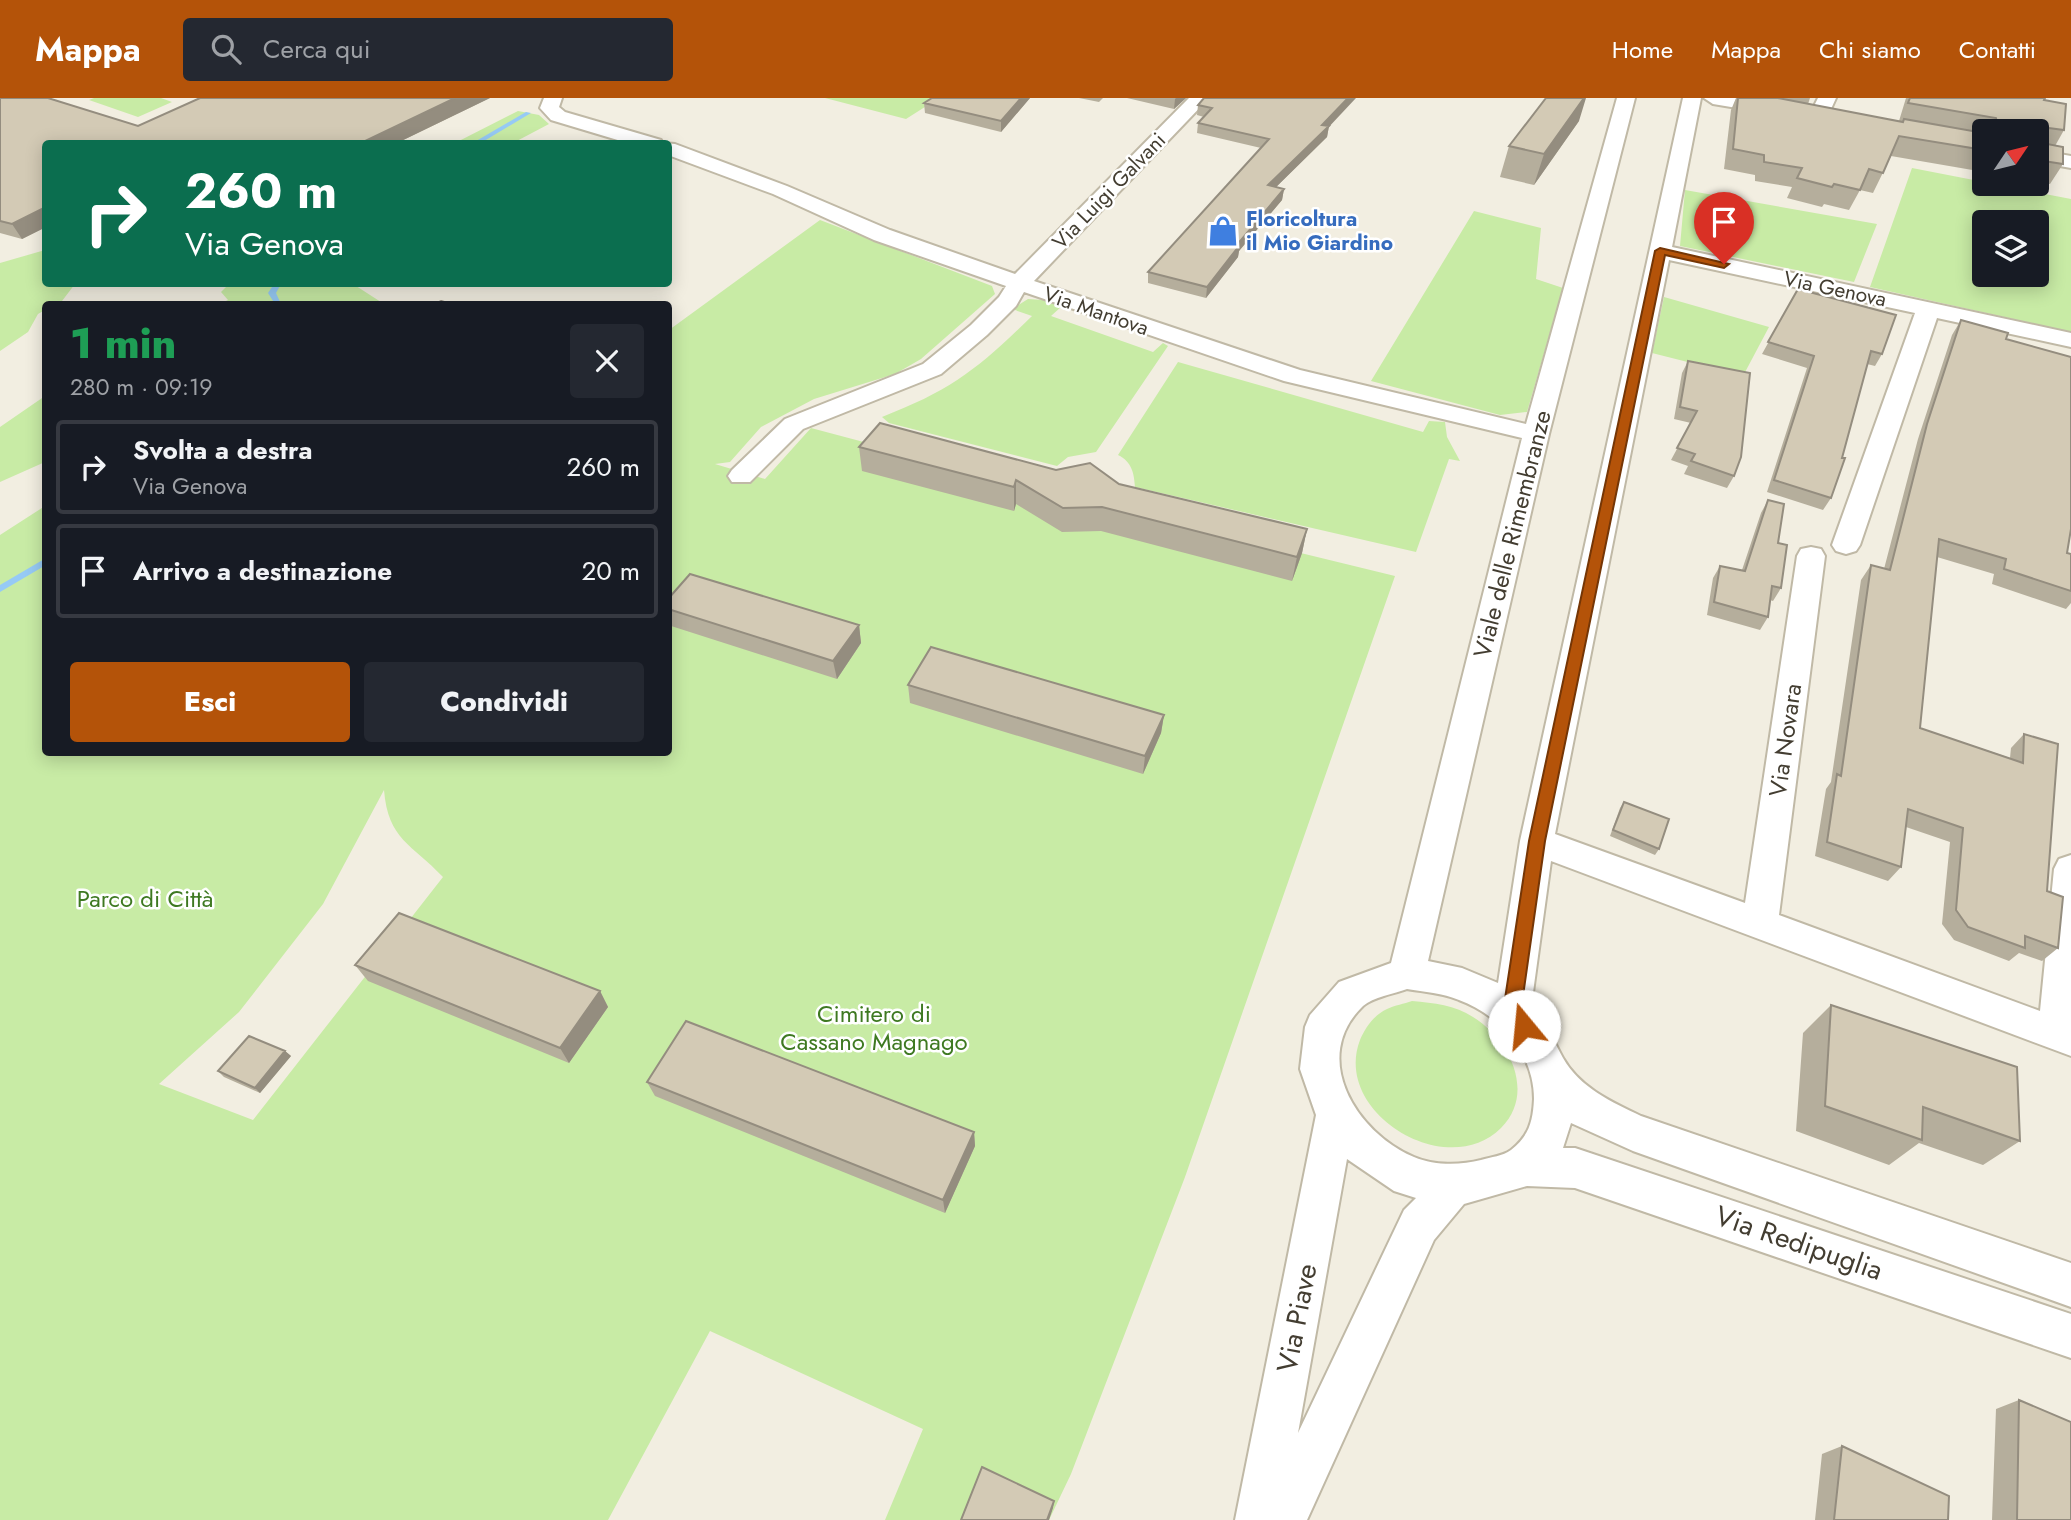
<!DOCTYPE html>
<html lang="it">
<meta charset="utf-8">
<style>
body{margin:0;font-family:Jost,sans-serif;background:#242831;color:#f1f3f6;height:100vh;display:flex;flex-direction:column;font-size:26px;white-space:nowrap}
*{box-sizing:border-box;margin:0}
p{font-size:23px;color:#9ea1a6}
.icon{flex:none;width:38px;height:38px;fill:none;stroke:currentColor;stroke-width:2;stroke-linecap:round;stroke-linejoin:round}
.map{position:relative;flex:1;overflow:hidden}
.panel{position:absolute;left:42px;top:203px;width:630px;height:455px;display:flex;flex-direction:column;background:#171b24;border-radius:7px;box-shadow:0 4px 18px #0003}
.panel>*{flex:none}
.top-card{position:absolute;left:42px;top:42px;width:630px;height:147px;border-radius:7px;box-shadow:0 4px 18px #0003;background:#0b6e4f;color:#fff;overflow:hidden}
.needle{width:46px;rotate:55deg}
.buttons{position:absolute;left:1972px;top:21px;display:grid;gap:14px}
.buttons a{display:grid;place-items:center;width:77px;height:77px;border-radius:7px;background:#171b24;box-shadow:0 4px 18px #0003;font-size:35px}
.pin{position:absolute;display:grid;place-items:center;width:60px;height:60px;color:#fff;margin:-72px -30px;border-radius:50% 50% 50% 0;rotate:-45deg;box-shadow:0 0 7px #0007}
.pin .icon{rotate:45deg}
.me{position:absolute;width:77px;margin:-38px;rotate:343deg;stroke-linejoin:round;filter:drop-shadow(0 0 5px #0008)}
.turn{display:flex;align-items:center;gap:24px;height:147px;padding:0 28px;font-size:32px}
.turn .icon{width:91px;height:91px;stroke-width:2.5}
.turn b{display:block;font-size:49px;line-height:60px}
.round{display:grid;place-items:center;flex:none;width:74px;height:74px;border-radius:7px;background:#242831}
.overview{display:flex;align-items:center;justify-content:space-between;height:119px;padding:0 28px}
h1{font-size:42px;font-weight:800;line-height:52px;color:#1e9e55}
.cta{display:flex;gap:14px;margin-top:auto;padding:14px 28px}
.cta a{flex:1;height:80px;border-radius:7px;background:#b45309;color:#fff;font-size:28px;font-weight:800;line-height:80px;text-align:center}
.cta a+a{background:#242831;color:#f1f3f6}
ul{padding:0;list-style:none}
li{display:flex;align-items:center;gap:21px;height:94px;margin:0 14px 10px;padding:0 14px;border:4px solid #363941;border-radius:7px}
li div{flex:1}
li b{display:block;font-size:26px}
li em{font-style:normal}
header{display:flex;align-items:center;gap:42px;box-sizing:border-box;height:98px;padding:0 35px;background:#b45309;color:#fff}
header strong{font-size:33px}
nav{display:flex;gap:38px;margin-inline-start:auto;font-size:24px}
.search{width:490px;height:63px;background:#242831;display:flex;align-items:center;gap:18px;box-sizing:border-box;padding:0 24px;border-radius:7px;color:#9ea1a6;font-size:26px}
.map>svg:first-child{display:block}
.green{fill:#c8eba5;fill-rule:evenodd}
.lines{fill:none;stroke-linecap:round;stroke-linejoin:round}
.stream{fill:#96caf5;fill-rule:evenodd}
.minor-casing{stroke:#c0b9a6;stroke-width:4}
.minor{fill:#fff;fill-rule:evenodd}
.wall{fill:#b5ae9c}
.shaded-wall{fill:#948d7f}
.building{fill:#d3cab5;stroke:#948d7f;stroke-width:2}
.route{fill:#b45309;stroke:#753606;stroke-width:2}
.labels{text-anchor:middle;dominant-baseline:central;stroke-width:5;stroke-linejoin:round;paint-order:stroke}
.far-street-label{font-size:21px;fill:#433d31;stroke:#fff}
.far-shop-label{font-size:21px;font-weight:bold;fill:#366cbe;stroke:#fff;text-anchor:start}
.street-label{font-size:24px;fill:#433d31;stroke:#fff}
.park-label{font-size:24px;fill:#3e7921;stroke:#fff}
.near-street-label{font-size:28px;fill:#433d31;stroke:#fff}
</style>
<header>
<strong>Mappa</strong>
<div class="search"><svg class="icon" aria-label="search" viewBox="0 0 24 24"><circle cx="10" cy="10" r="6"/><path d="M15 15l6 6"/></svg>Cerca qui</div>
<nav><a>Home</a><a>Mappa</a><a>Chi siamo</a><a>Contatti</a></nav>
</header>
<div class="map">
<svg width="2071" height="1422" viewBox="0 0 2071 1422">
<rect width="100%" height="100%" fill="#f2eee1"/>
<path class="green" d="M94,0H161L172,4L138,19L89,2Z
M825,0H939L906,21Z
M518,13L539,17L549,26L513,45H455Z
M1912,70L2071,101V234L1870,189ZM1984,124H2037V177H1984Z
M1685,92L1877,126L1854,184L1680,148Z
M1474,113L1541,130L1536,181L1563,190L1527,314L1500,317L1371,283Z
M820,122L992,188L995,196L921,261L895,276L814,301L761,329L730,364L715,366L765,381L811,330L1056,395L1395,478L1185,1079L1071,1376L1049,1422H885L923,1331L710,1233L608,1422H0V437L45,408L46,654H668L669,232ZM384,692C388,742 412,746 443,779L253,1022L159,986L239,914L323,806Z
M45,152L46,186H75L62,203L46,206L45,212L38,216L28,234L0,253V165Z
M229,186H353L384,206H220L228,202L221,194Z
M1664,199L1769,229L1743,278L1652,255Z
M1028,201L1043,202L1061,209L1051,218L1153,254L1163,245L1168,248L1096,354L1068,359L1057,368L889,325L882,319C952,292 979,270 1032,218L1012,211Z
M1178,264L1423,334L1429,323L1445,324L1447,339L1460,363L1449,361L1416,454L1135,389C1134,375 1132,364 1118,357Z
M45,298V364L0,384V329Z
M1412,903C1434,905 1455,907 1473,919C1510,942 1536,995 1501,1030C1447,1084 1332,1015 1360,942C1365,930 1374,917 1387,911C1395,907 1404,906 1412,903Z"/>
<g class="lines">
<path class="stream" d="M526,14L531,15L479,46H471Z
M274,186H281L276,195L281,206H275L268,195Z
M46,460V467L0,494V487Z"/>
<g class="minor-casing">
<path id="minor" d="M544,0H562L559,9L565,14L661,42L663,45L675,46L787,88L890,132L1015,176L1189,0H1209L1034,183L1300,272L1526,326L1617,0H1635L1549,336L1428,863L1462,870L1498,885L1520,743L1683,0H1701L1672,149L2071,235V249L1937,220L1860,447L1856,453L1846,456L1836,453L1832,447L1915,215L1669,162L1555,736L1745,805L1797,458L1801,451L1811,449L1821,451L1825,458L1779,817L2040,913L2054,771L2059,761L2071,757V958L1551,763L1531,909C1547,924 1553,942 1563,960C1580,990 1612,1004 1641,1018L2071,1165V1209L1633,1053L1571,1025L1563,1050H1575L2071,1216V1260L1575,1090L1527,1088L1464,1106L1434,1142L1307,1422H1235L1316,1017L1300,971L1305,929L1310,917L1339,884L1391,865L1522,340L1284,283L1024,194L1016,208L987,237L941,276L803,331L750,384H732L728,378L732,372L785,321L923,266L971,227L999,199L1006,188L874,142L773,96L668,57V46H631L551,22L540,10ZM1407,891C1424,894 1443,895 1459,902C1500,917 1534,956 1534,1001C1533,1023 1529,1038 1511,1052C1503,1058 1491,1059 1481,1062C1461,1067 1435,1068 1414,1059C1357,1035 1309,960 1363,908C1373,899 1394,896 1407,891ZM1347,1061L1394,1093L1416,1100L1404,1112L1298,1335Z
M1704,0H1747L1786,7L1788,11L1779,17L1713,6Z
M1818,0H1836L1826,22L1819,24L1809,18Z
M2037,52L2071,58V70L2037,64Z"/>
</g>
<use href="#minor" class="minor"/>
</g>
<path class="wall" d="M0,0L138,28L200,0H490L395,46H46V129L22,141L0,135Z
M932,0H1030L1001,34L925,15L924,5Z
M1079,0H1103L1099,4Z
M1127,0H1186L1174,11Z
M1736,0H1810L1808,6L1899,23L1906,0H2045L2044,2L2064,32L2055,48L2063,66L2050,86L2037,84V33H1984V74L1891,58L1873,95L1860,92L1849,112L1824,106L1822,109L1787,100L1792,89L1755,83V77L1724,71L1731,12Z
M1198,7L1338,18L1329,28L1327,39L1276,89L1284,91L1282,102L1239,153L1238,159L1206,200L1148,185V174L1261,50L1197,35L1198,25L1204,19L1197,17Z
M1579,23L1534,87L1500,79L1509,48Z
M1798,191L1882,256L1875,268L1867,266L1831,400L1823,412L1767,394L1807,270L1762,256Z
M1961,222L2006,241L2067,455L2071,456V505L2066,511L1992,486L1994,476L1937,459L1920,630L2010,660L2011,650L2024,636L2047,793L2058,850L2042,863L2019,855L2009,863L1954,842L1942,826L1950,744L1906,729L1901,769L1888,783L1815,758L1826,691L1831,684L1861,482L1871,467L1884,471L1918,341L1952,237Z
M1688,263L1734,378L1727,390L1684,376L1688,368L1671,362L1691,325L1674,321L1682,275Z
M859,349L1056,372L1307,431L1302,455L1292,483L1101,433L1062,434L1016,406L1014,413L862,373Z
M1768,402L1778,445L1781,490L1773,503L1770,502L1768,519L1760,532L1707,517L1713,480L1720,468L1742,472L1761,415Z
M668,501L859,527L861,545L837,581L668,527Z
M908,587L1164,617L1161,635L1143,676L910,605Z
M1624,704L1659,751L1655,757L1610,738L1620,710Z
M355,867L600,893L608,909L569,965L368,883Z
M1831,907L2020,1043L1983,1067L1919,1045L1889,1067L1796,1033L1803,935Z
M285,953L291,958L260,995L224,979L218,973Z
M647,984L974,1034L975,1048L945,1115L655,998Z
M2019,1302L2071,1422H1992L1996,1311Z
M1842,1348L1948,1422H1815L1822,1356Z"/>
<path class="shaded-wall" d="M455,0H490L395,46H359Z
M1021,0H1030L1001,34V23Z
M1176,0H1186L1174,11L1175,1Z
M1348,0H1356L1326,32L1329,28L1327,39L1267,98L1268,87L1322,27Z
M1584,0H1586L1579,23L1534,87L1544,56Z
M1284,91L1282,102L1239,153L1238,159L1206,200L1207,189L1236,148Z
M46,109V129L22,141L12,126Z
M1016,382V406L1014,413V389Z
M1307,431L1302,455L1292,483L1297,459Z
M859,527L861,545L837,581L833,563Z
M1164,617L1161,635L1143,676L1145,658Z
M600,893L608,909L569,965L560,950Z
M285,953L291,958L260,995L255,990Z
M974,1034L975,1048L945,1115L943,1102Z
M1054,1403L1053,1410L1049,1422H1047Z"/>
<path class="building" d="M0,0H48L138,28L200,0H455L359,46H46V109L12,126L0,123Z
M932,0H1021L1001,23L924,5Z
M1204,0H1348L1322,27L1329,28L1268,87L1284,91L1236,148H1239L1207,189L1148,174L1269,41L1198,25L1212,10L1198,7Z
M1546,0H1584L1544,56L1509,48Z
M1738,0H1778L1903,24L1904,21L1984,35V52L1899,38L1883,75L1869,71L1860,92L1834,86L1832,89L1797,80L1802,70L1764,64V57L1733,51Z
M1910,0H2045L2044,2L2066,6L2064,32L2049,30L2046,32L2047,46L2063,49V66L2037,62V33H1998L1996,20L1908,5Z
M1798,191L1896,217L1882,256L1871,253L1842,360H1845L1831,400L1774,382L1814,258L1768,244Z
M441,203L451,206H435Z
M1961,222L2008,235L2006,241L2071,259V431L2067,455L2071,456V493L2004,471L2006,461L1939,441L1920,630L2023,665L2024,636L2058,646L2047,793L2063,799L2058,850L2025,838V850L1968,829L1956,812L1963,730L1908,711L1901,769L1827,744L1837,676L1841,678L1871,467L1890,472L1927,326Z
M1688,263L1750,275L1741,359L1734,378L1691,363L1695,356L1677,350L1697,313L1680,309Z
M880,325L1056,372L1090,365L1119,386L1307,431L1297,459L1102,409L1063,410L1016,382L1014,389L859,349Z
M1768,402L1784,406L1778,445L1787,447L1781,490L1772,488L1768,519L1714,504L1720,468L1745,473Z
M690,476L859,527L833,563L668,511V501Z
M931,549L1164,617L1145,658L908,587Z
M1624,704L1669,721L1659,751L1613,732Z
M399,815L600,893L560,950L355,867Z
M1831,907L2017,969L2020,1043L1923,1009L1922,1042L1825,1008Z
M686,923L974,1034L943,1102L647,984Z
M249,938L285,953L255,990L218,973Z
M2019,1302L2071,1324V1422H2017Z
M1842,1348L1949,1398L1948,1422H1834Z
M982,1369L1054,1403L1047,1422H961Z"/>
<path class="route" d="M1660,150L1729,166L1724,170L1665,157L1545,743L1521,912L1533,928L1530,934L1524,936L1518,934L1503,914L1529,743L1655,153Z"/>
<defs>
<g id="shop-bare" transform="scale(2.415)"><path d="M-5-2.5h2.3a2.7 3.5 0 0 1 5.4 0H5L5.5 6h-11ZM-1.5-2.5h3a1.5 2.3 0 0 0-3 0Z" fill="#3f7fe0" stroke="#fff" stroke-width="2.5" paint-order="stroke"/></g>
</defs>
<g fill-rule="evenodd">
<use href="#shop-bare" x="1223" y="133"/>
</g>
<g class="labels">
<g class="far-street-label">
<text transform="translate(1109 93) rotate(-46)">Via Luigi Galvani</text>
<text transform="translate(1835 191) rotate(12)">Via Genova</text>
<text transform="translate(1096 213) rotate(19)">Via Mantova</text>
</g>
<g class="far-shop-label">
<text x="1246" y="121">Floricoltura<tspan x="1246" dy="24">il Mio Giardino</tspan></text>
</g>
<g class="street-label">
<text transform="translate(1512 436) rotate(-76)">Viale delle Rimembranze</text>
<text transform="translate(1785 642) rotate(-82)">Via Novara</text>
</g>
<g class="park-label">
<text x="145" y="800">Parco di Città</text>
<text x="874" y="915">Cimitero di<tspan x="874" dy="28">Cassano Magnago</tspan></text>
</g>
<g class="near-street-label">
<text transform="translate(1799 1145) rotate(19)">Via Redipuglia</text>
<text transform="translate(1297 1220) rotate(-79)">Via Piave</text>
</g>
</g>
</svg>
<div class="buttons">
<a><svg class="needle" viewBox="-14 -14 28 28"><path d="M0-13l5 13h-10z" fill="#e53935"/><path d="M0 13l5-13h-10z" fill="#9ea1a6"/></svg></a>
<a><svg class="icon" aria-label="layers" viewBox="0 0 24 24"><path d="M12 4l9 5-9 5-9-5zM3 14l9 5 9-5"/></svg></a>
</div>
<div class="pin" style="left:1724px;top:166px;background:#d93025"><svg class="icon" aria-label="arrive" viewBox="0 0 24 24"><path d="M6 21V4h12l-3 4 3 4H6"/></svg></div>
<svg class="me" style="left:1524px;top:928px" viewBox="-20 -20 40 40"><circle r="19" fill="#fff"/><path d="M0-13L10 11 0 6-10 11z" fill="#b45309"/></svg>
<div class="top-card">
<div class="turn"><svg class="icon" aria-label="right" viewBox="0 0 24 24"><path d="M7 20v-9h11M14 6l5 5-5 5"/></svg><div><b>260 m</b>Via Genova</div></div>
</div>
<section class="panel">
<div class="overview"><div><h1>1 min</h1><p>280 m · 09:19</p></div><a class="round"><svg class="icon" aria-label="close" viewBox="0 0 24 24"><path d="M6 6l12 12M18 6L6 18"/></svg></a></div>
<ul>
<li><svg class="icon" aria-label="right" viewBox="0 0 24 24"><path d="M7 20v-9h11M14 6l5 5-5 5"/></svg><div><b>Svolta a destra</b><p>Via Genova</p></div><em>260 m</em></li>
<li><svg class="icon" aria-label="arrive" viewBox="0 0 24 24"><path d="M6 21V4h12l-3 4 3 4H6"/></svg><div><b>Arrivo a destinazione</b></div><em>20 m</em></li>
</ul>
<div class="cta"><a>Esci</a><a>Condividi</a></div>
</section>
</div>
